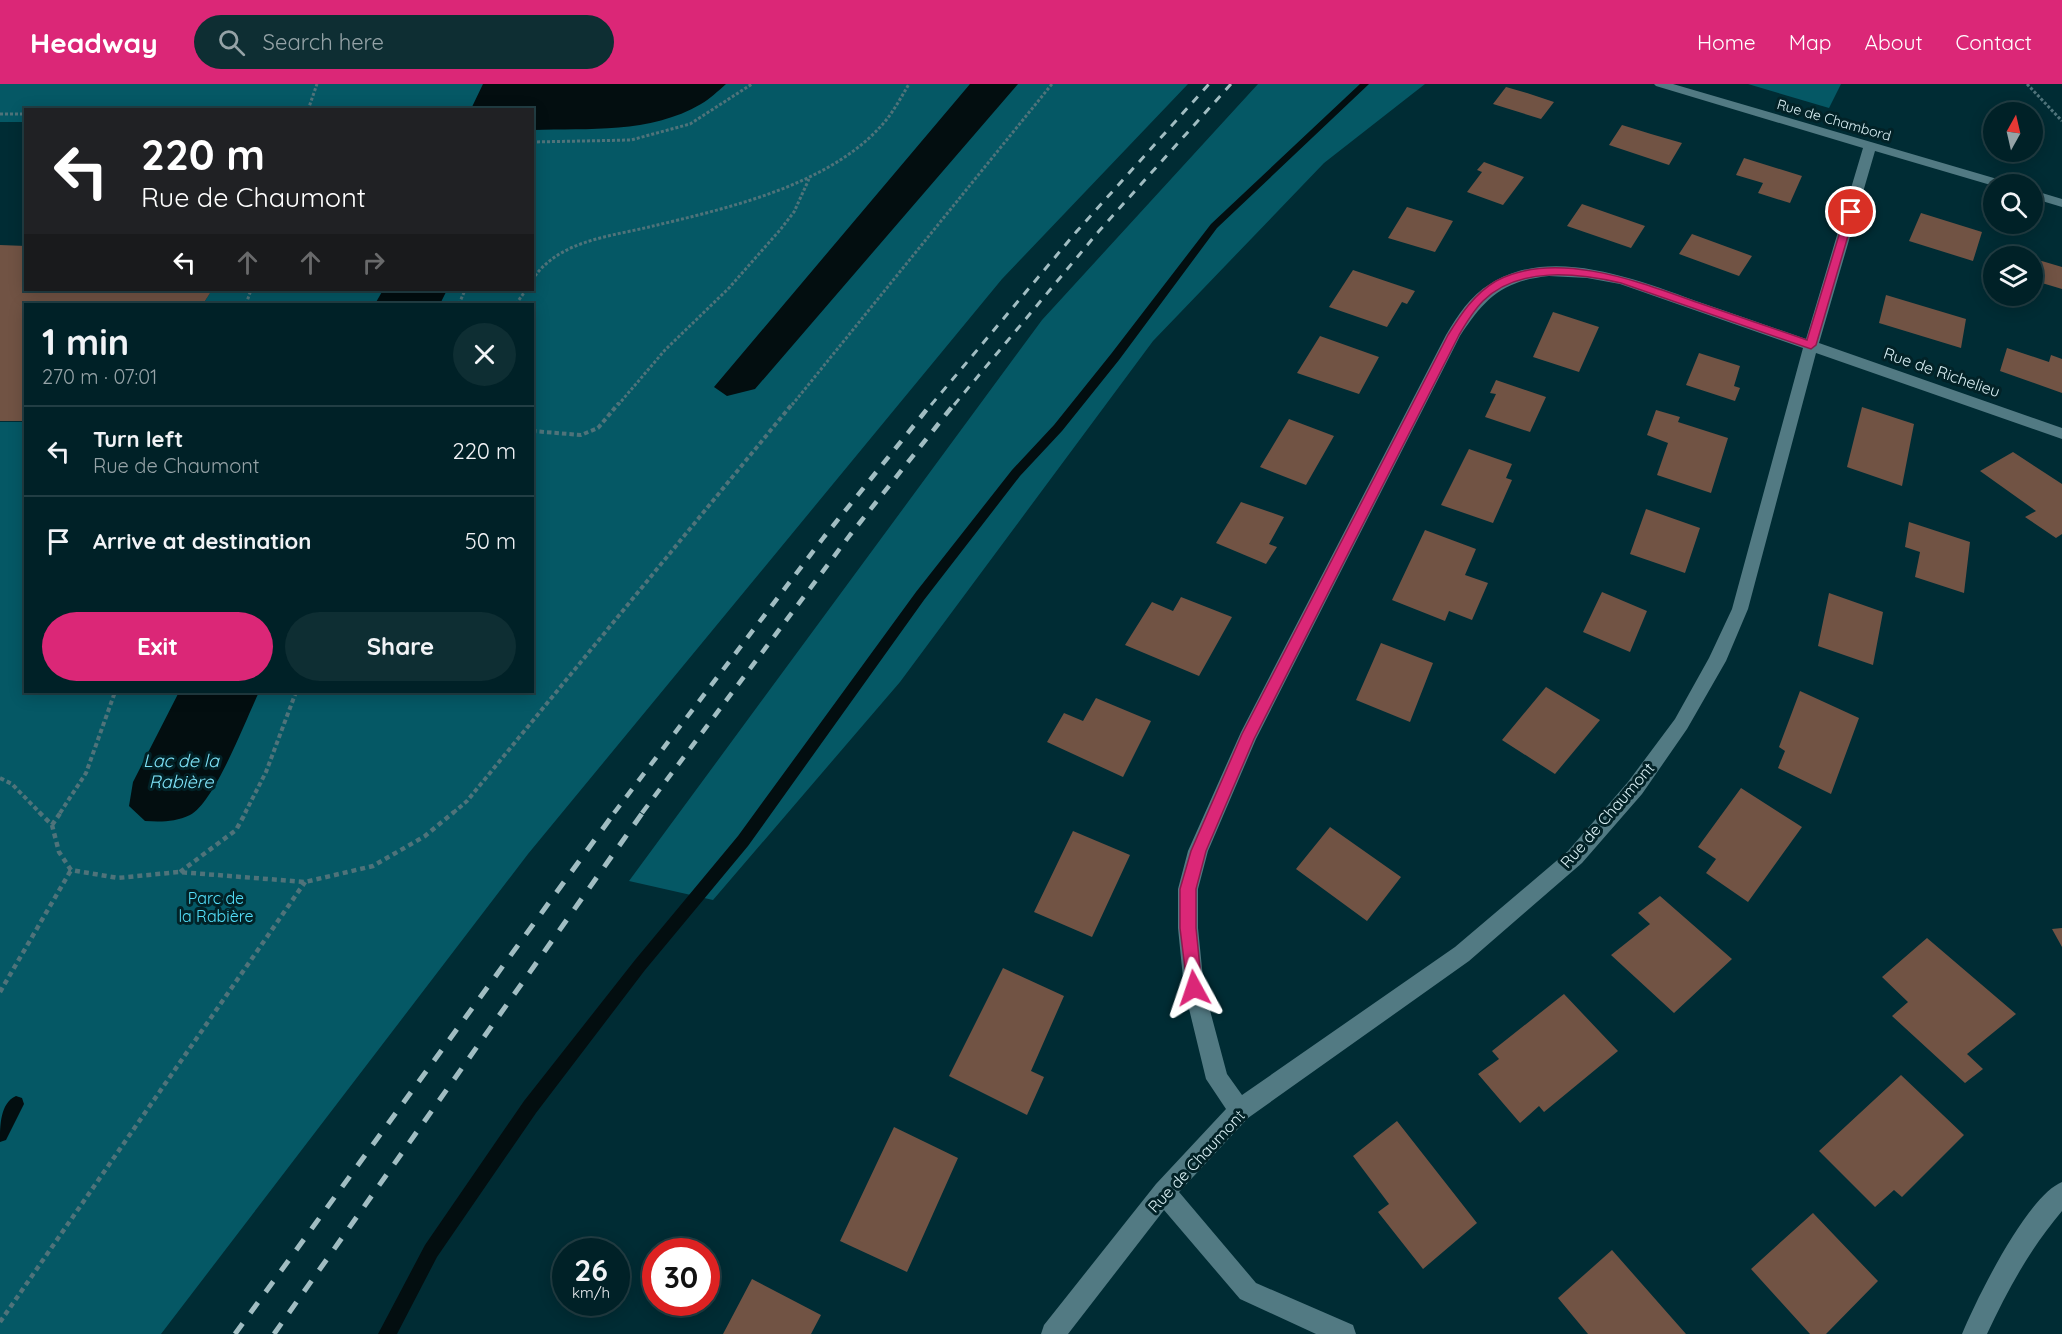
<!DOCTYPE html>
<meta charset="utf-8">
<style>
body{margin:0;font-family:Quicksand,sans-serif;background:#0e2e33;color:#f1f3f6;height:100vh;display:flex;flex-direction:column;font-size:22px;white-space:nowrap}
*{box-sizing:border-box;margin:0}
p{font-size:20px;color:#95a3a7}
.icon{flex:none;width:33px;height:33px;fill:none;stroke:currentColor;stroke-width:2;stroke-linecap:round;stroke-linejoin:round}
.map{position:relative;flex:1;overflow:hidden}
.details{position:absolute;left:24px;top:219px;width:510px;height:390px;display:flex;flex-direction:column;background:#002127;border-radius:0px;box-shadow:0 3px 15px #0003,0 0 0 2px #223e44}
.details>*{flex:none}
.top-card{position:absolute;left:24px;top:24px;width:510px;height:183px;border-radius:0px;box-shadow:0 3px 15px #0003,0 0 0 2px #223e44;background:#202124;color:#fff;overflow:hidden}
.needle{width:39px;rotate:8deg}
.controls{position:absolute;left:1983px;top:18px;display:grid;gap:12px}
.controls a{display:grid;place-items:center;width:60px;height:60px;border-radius:50%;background:#002127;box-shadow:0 3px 15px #0003,0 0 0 2px #223e44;font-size:30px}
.speed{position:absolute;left:552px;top:1154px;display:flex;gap:12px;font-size:30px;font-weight:700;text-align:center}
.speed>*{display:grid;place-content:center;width:78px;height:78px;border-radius:50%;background:#002127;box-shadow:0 3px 15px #0003,0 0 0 2px #223e44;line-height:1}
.speed small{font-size:15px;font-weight:400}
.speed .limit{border:9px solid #d22;background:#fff;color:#111}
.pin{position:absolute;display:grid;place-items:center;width:51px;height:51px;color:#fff;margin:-26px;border:3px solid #fff;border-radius:50%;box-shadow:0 2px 6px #0007}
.me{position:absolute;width:66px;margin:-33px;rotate:355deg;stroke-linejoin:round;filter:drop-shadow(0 0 4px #0008)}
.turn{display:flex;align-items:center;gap:21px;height:126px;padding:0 18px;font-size:27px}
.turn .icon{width:78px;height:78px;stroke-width:2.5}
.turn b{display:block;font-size:42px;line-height:51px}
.lanes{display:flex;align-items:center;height:57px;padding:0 18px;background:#0003;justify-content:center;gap:30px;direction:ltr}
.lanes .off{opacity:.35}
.round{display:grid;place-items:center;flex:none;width:63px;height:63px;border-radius:32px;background:#0e2e33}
.overview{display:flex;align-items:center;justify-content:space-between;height:102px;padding:0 18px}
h1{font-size:36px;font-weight:800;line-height:45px}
.action{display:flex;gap:12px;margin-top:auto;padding:12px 18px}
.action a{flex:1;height:69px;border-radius:36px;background:#db2777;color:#fff;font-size:24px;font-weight:800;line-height:69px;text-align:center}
.action a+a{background:#0e2e33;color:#f1f3f6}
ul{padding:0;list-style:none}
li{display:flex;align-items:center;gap:18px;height:90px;padding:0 18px;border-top:2px solid #223e44}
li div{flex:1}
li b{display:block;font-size:22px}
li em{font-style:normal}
header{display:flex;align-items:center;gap:36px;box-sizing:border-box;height:84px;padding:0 30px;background:#db2777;color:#fff}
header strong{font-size:28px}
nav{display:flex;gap:33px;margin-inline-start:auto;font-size:21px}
.search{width:420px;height:54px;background:#0e2e33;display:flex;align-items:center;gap:15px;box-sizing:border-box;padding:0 21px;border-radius:33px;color:#95a3a7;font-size:22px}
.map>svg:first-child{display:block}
.green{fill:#055865}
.water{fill:#030e10}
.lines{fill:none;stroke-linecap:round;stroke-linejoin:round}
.stream{fill:#030e10;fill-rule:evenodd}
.building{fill:#715344}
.path-far2{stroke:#4f737a;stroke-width:3;stroke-dasharray:3 2;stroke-linecap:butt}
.path-far1{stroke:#4f737a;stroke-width:4;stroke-dasharray:4.5 3;stroke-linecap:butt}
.path{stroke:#4f737a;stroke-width:4.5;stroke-dasharray:5 4;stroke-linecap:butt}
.minor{fill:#527a83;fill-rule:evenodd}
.rail-far2{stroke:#a1bdc2;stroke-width:3;stroke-dasharray:8 8;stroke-linecap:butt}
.rail-far1{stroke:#a1bdc2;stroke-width:4.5;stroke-dasharray:10 10;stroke-linecap:butt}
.rail{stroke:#a1bdc2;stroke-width:5;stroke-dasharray:13 13;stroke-linecap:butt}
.route{fill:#db2777;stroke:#8e194d;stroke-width:1.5}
.labels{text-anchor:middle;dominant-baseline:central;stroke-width:6;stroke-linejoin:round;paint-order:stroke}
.far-street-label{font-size:14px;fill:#dbf1f6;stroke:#022227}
.street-label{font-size:16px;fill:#dbf1f6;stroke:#022227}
.park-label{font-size:16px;fill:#54e0fa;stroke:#022227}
.water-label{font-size:18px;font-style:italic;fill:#80e5fa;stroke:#022227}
</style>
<header>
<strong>Headway</strong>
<div class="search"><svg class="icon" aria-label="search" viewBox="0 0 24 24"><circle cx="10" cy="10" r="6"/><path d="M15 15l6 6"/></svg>Search here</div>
<nav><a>Home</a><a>Map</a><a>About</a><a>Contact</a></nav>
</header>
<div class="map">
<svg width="2062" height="1250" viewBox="0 0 2062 1250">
<rect width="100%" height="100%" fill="#002c34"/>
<path class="green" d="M0,0H1188L1002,195L528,770L161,1250H0V338H25L26,608H532V220H203L212,206H532V26H26L25,38H0Z
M1258,0H1425L1324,79L1153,257L900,598L713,816L629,797L1042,236Z
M1748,0H1841L1829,24Z"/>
<path class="water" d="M483,0H726C718,7 710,15 701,20C650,50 588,44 533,46L532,26L471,25Z
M970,0H1018L755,305L727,312L714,303Z
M383,206H447L440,220H375Z
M179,608H259C246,635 215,718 190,731C175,738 161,738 145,737L129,722L133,698Z"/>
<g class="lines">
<path class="stream" d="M1360,0H1369L1217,144L1119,276L1062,347L1020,392L924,516L748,762L645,886L536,1029L437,1173L397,1250H378L425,1161L524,1017L635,876L738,752L916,508L1012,386L1054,341L1111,270L1211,140Z
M16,1012L22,1014L24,1020L6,1056L0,1058C0,1042 0,1019 16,1012Z"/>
</g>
<path class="building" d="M1506,3L1527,9L1554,18L1541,35L1493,20Z
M1622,41L1651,50L1682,59L1669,81L1609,61Z
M1744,74L1802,92L1790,119L1758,109L1763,99L1736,91Z
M1484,78L1524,93L1503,121L1467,108L1482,88L1477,86Z
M1582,120L1645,142L1631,164L1567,142Z
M1407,123L1453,137L1435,168L1388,154Z
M1921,129L1982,148L1973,177L1909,157Z
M1692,150L1752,172L1739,192L1679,170Z
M0,161L26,162V206H212L203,220H26V337H0Z
M2035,175L2062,183V205L2032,196Z
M1353,186L1415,207L1407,220L1402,218L1387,243L1329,223Z
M1886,211L1966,235L1961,264L1879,239Z
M1553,228L1599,243L1579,288L1533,273Z
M1320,252L1379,273L1359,310L1297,289Z
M2007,264L2049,278L2051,271L2062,275V309L2000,287Z
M1699,269L1740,282L1734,302L1740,304L1735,317L1686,301Z
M1496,296L1546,313L1530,348L1485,333L1496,310L1490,309Z
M1862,323L1914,340L1902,402L1847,383Z
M1656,326L1680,333L1678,338L1728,354L1711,409L1657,391L1668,359L1647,351Z
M1289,335L1334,352L1306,401L1260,383Z
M1469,365L1512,380L1506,394L1512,396L1493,439L1441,421Z
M2013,368L2062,400V450L2056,454L2025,433L2036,427L1980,387Z
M1241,418L1284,433L1269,460L1277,463L1266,480L1216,459Z
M1646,425L1700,444L1685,489L1630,470Z
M1909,438L1970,458L1964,509L1915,493L1920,468L1905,463Z
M1425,446L1476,465L1465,491L1488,499L1472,536L1449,527L1445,537L1392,516Z
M1602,508L1647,527L1630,568L1583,548Z
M1829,509L1883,528L1873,581L1818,562Z
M1181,513L1232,533L1199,592L1125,561L1152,518L1173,527Z
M1381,559L1433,579L1410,638L1356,616Z
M1546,603L1600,636L1555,690L1502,656Z
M1800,607L1859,634L1831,710L1778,684L1785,667L1779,663Z
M1096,614L1151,637L1123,693L1047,658L1064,629L1083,637Z
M1741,704L1802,743L1748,818L1706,789L1716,775L1698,763Z
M1330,743L1401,793L1367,837L1296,785Z
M1073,747L1130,771L1092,853L1034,828Z
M1660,812L1732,875L1674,929L1611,871L1650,840L1638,829Z
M2062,844V863L2052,845Z
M1927,854L2016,930L1967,970L1983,985L1965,999L1892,932L1908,918L1882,893Z
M1003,884L1064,912L1031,987L1044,993L1027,1031L949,992Z
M1564,910L1618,967L1544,1028L1539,1022L1520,1039L1478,990L1499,975L1492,967Z
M1901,991L1964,1051L1902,1113L1894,1106L1875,1123L1819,1067Z
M1397,1037L1477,1139L1423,1185L1378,1128L1389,1120L1353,1072Z
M894,1043L958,1074L907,1188L840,1157Z
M1813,1129L1878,1197L1826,1250H1810L1751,1185Z
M1612,1166L1686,1250H1588L1558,1214Z
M752,1195L821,1231L811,1250H723Z"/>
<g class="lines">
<path class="path-far2" d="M2027,0L2062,37
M308,26L317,0
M0,30H26
M532,58L631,56L690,40L752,0
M532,196C558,157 607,153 649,143C728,124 839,100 890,31C897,21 903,10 909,0
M246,220L251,206
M459,220L465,206
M516,220L526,206
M618,321L665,266L729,204L780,146L794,128L809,95
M792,321L1052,0"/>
<path class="path-far1" d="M532,347L581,351L598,344L619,319
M0,694L12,700L40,729
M60,729L86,689L115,608
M245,729L266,688L296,608
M453,729L467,717L793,319"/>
<path class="path" d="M39,728L52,741L59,768L71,786L118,794L179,788L305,798L373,782L425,752L454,728
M52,741L61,728
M180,788L236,746L246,728
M0,908L71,786
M0,1238L305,798"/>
<path class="minor" d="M1654,0H1673L2004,97L2006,100L1994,102L1875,67L1819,259L2062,344V355L1816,269L1748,525L1726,577L1687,645L1642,710L1582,779L1469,877L1248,1034L1179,1108L1256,1199L1353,1241L1356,1250H1316L1240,1215L1164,1126L1068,1250H1041L1044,1241L1156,1100L1226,1025L1206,995L1184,904L1178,844V805L1188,767L1241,648L1446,251C1458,231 1470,212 1490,200C1552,160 1640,197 1702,219C1737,231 1771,243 1806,255L1863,64L1656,2ZM1549,192L1587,194L1620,200L1803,264L1732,525L1709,574L1675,635L1628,698L1568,767L1455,863L1242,1011L1227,990L1204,904L1198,844V805L1208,767L1256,655L1460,252C1485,214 1502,197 1549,192Z
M2032,106L2062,115V123L2032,114Z
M2062,1098V1127C2030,1165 2008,1205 1987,1250H1962C1977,1214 2027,1112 2062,1098Z"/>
<path class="rail-far2" d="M931,321L1077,147L1209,0
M954,321L1099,147L1231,0"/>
<path class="rail-far1" d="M614,729L824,453L932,319
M642,729L850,451L955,319"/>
<path class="rail" d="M235,1250L615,728
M274,1250L643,728"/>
</g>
<path class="route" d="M1851,125L1855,128L1816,261L1811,265L1621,199C1577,189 1518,182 1483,217C1473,227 1466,239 1459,251L1254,655L1206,767L1196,805V844L1202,904L1199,909L1194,911L1188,909L1180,844V805L1191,767L1242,650L1448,251C1461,230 1474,210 1496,197C1556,165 1640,198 1699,219C1735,231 1771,244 1807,256L1846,128Z"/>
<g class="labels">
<g class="far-street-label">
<text transform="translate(1834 36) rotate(16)">Rue de Chambord</text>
</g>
<g class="street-label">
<text transform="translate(1942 288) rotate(19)">Rue de Richelieu</text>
<text transform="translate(1607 731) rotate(-49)">Rue de Chaumont</text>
<text transform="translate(1196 1077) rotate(-47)">Rue de Chaumont</text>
</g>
<g class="park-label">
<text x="216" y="814">Parc de<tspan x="216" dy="18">la Rabière</tspan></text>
</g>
<g class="water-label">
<text x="181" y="676">Lac de la<tspan x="181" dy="21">Rabière</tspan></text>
</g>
</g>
</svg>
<div class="controls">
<a><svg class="needle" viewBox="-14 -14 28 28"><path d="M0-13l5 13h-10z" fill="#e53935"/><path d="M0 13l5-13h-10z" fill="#95a3a7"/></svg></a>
<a><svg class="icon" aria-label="search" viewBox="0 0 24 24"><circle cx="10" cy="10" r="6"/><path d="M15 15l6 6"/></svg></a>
<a><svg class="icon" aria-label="layers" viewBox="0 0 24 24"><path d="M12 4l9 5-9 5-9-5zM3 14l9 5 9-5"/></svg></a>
</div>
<div class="speed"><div>26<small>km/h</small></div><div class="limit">30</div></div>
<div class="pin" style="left:1851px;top:128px;background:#d93025"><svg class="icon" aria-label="arrive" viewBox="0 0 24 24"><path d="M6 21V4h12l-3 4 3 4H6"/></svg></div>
<svg class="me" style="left:1194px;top:904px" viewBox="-20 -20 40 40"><path d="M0-17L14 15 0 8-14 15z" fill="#db2777" stroke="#fff" stroke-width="4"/></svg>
<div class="top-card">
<div class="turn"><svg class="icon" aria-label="left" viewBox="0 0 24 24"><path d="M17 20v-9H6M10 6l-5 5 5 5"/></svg><div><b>220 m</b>Rue de Chaumont</div></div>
<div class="lanes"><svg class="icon" aria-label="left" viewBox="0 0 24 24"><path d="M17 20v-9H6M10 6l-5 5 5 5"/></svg><svg class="icon off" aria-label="ahead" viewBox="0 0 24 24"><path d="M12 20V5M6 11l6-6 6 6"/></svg><svg class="icon off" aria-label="ahead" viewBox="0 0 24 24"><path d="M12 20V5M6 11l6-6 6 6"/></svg><svg class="icon off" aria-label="right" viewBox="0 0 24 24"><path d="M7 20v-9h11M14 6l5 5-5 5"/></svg></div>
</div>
<section class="details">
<div class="overview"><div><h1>1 min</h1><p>270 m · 07:01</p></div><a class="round"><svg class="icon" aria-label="close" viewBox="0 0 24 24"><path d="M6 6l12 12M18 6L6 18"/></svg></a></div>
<ul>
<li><svg class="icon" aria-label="left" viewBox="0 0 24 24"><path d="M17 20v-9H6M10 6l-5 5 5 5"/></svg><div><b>Turn left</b><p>Rue de Chaumont</p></div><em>220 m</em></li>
<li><svg class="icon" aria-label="arrive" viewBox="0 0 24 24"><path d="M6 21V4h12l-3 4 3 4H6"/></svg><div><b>Arrive at destination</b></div><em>50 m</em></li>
</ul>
<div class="action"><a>Exit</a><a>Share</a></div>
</section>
</div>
